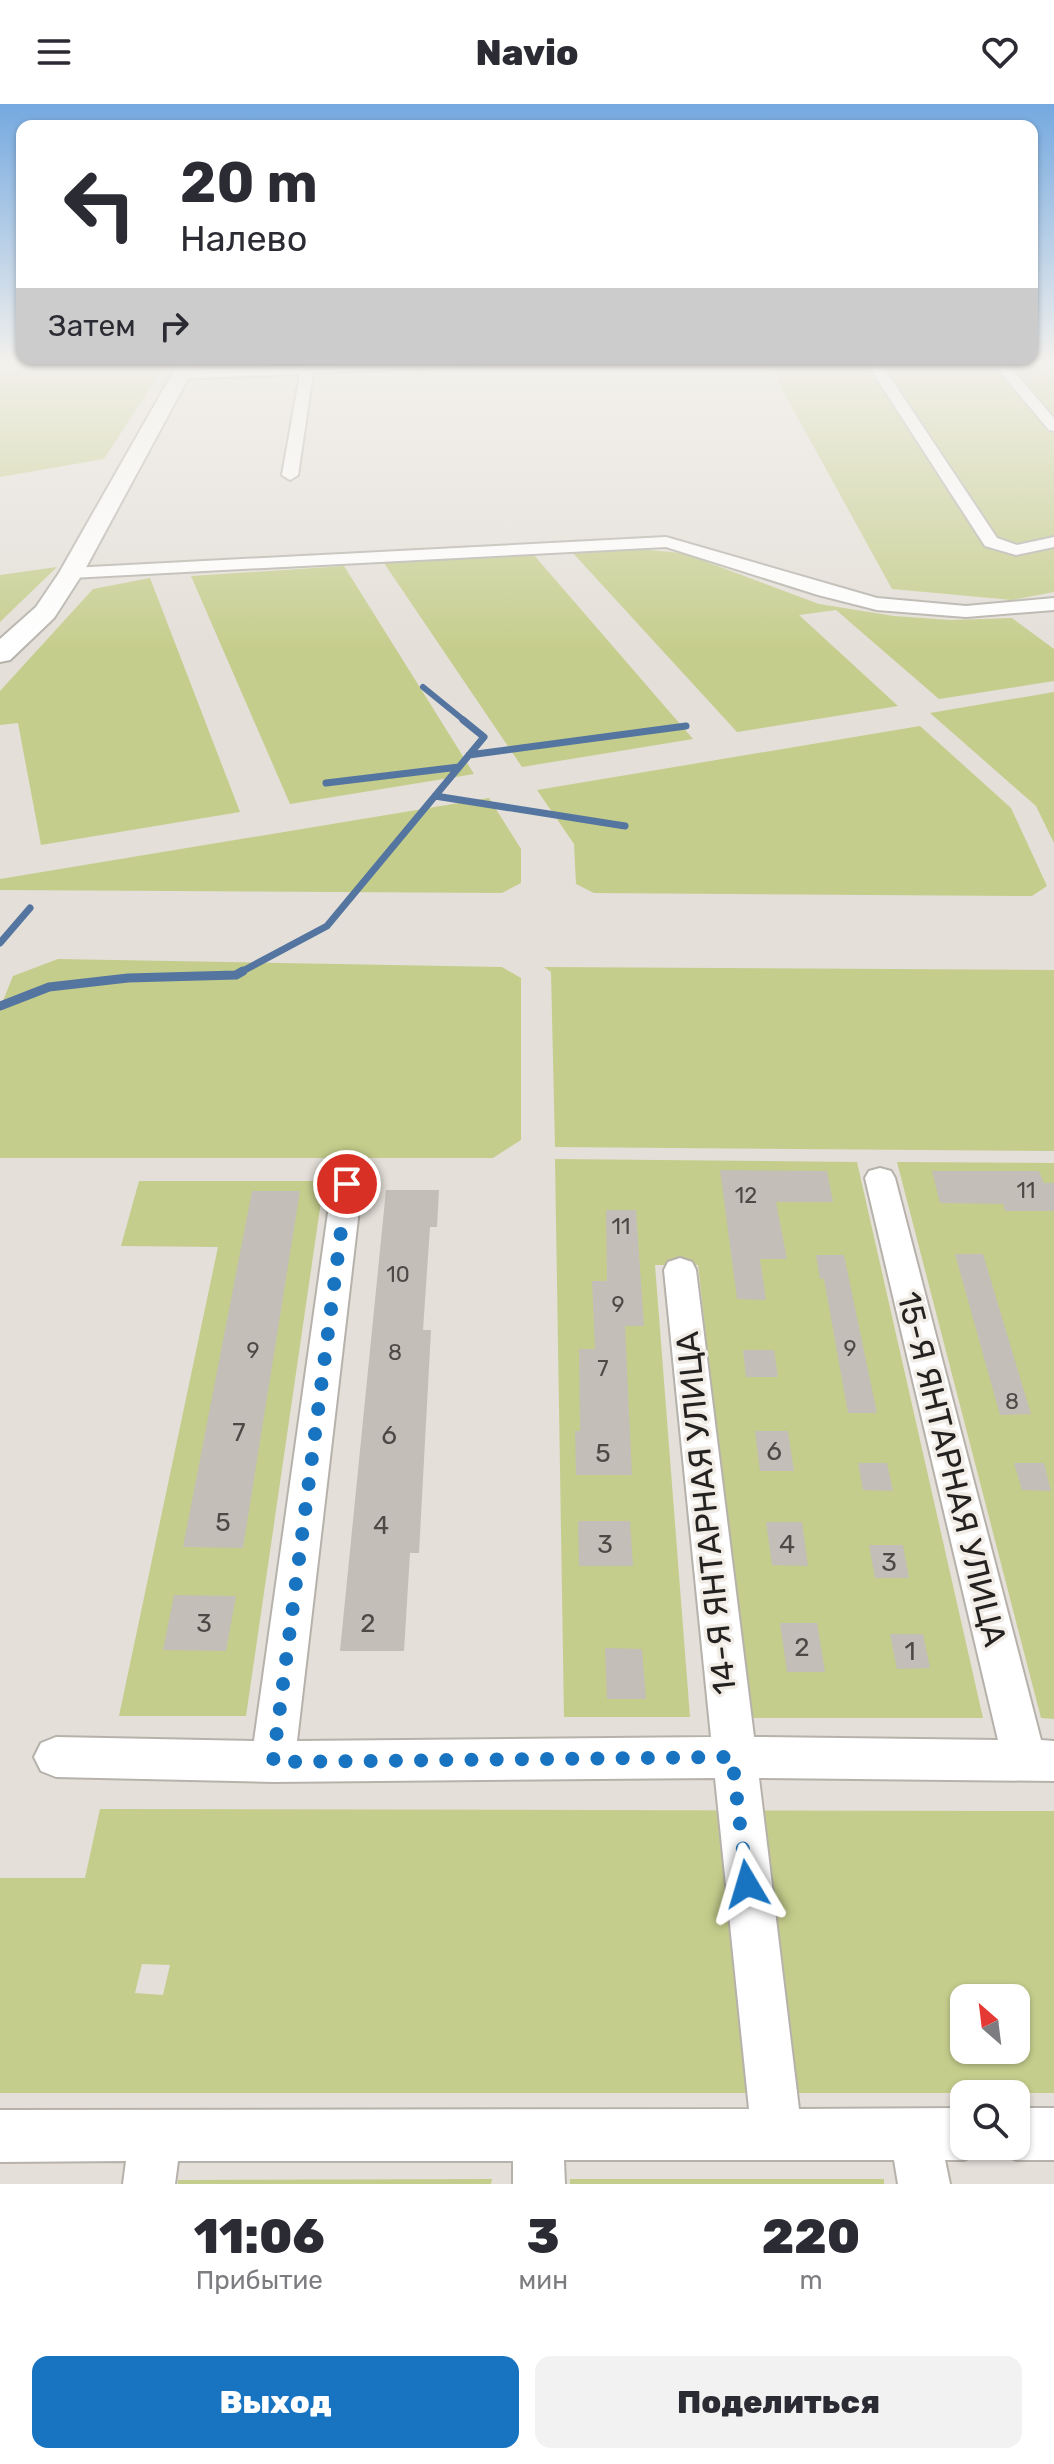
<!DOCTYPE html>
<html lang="ru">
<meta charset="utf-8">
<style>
body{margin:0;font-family:Rubik,sans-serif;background:#f2f2f3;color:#2b2b33;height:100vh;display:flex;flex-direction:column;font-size:30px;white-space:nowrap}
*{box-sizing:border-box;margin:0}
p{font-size:26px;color:#7c7c81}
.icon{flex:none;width:44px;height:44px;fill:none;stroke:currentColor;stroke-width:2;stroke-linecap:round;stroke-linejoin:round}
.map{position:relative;height:2080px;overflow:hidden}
.side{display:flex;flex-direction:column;background:#fff;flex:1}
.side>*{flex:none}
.guide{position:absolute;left:16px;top:16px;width:1022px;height:244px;border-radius:16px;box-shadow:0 2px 6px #0004;background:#fff;color:#2b2b33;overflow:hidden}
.needle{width:52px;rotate:332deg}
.buttons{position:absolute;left:950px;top:1880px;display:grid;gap:16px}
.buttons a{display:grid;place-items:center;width:80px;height:80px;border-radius:16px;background:#fff;box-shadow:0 2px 6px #0004;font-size:40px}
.pin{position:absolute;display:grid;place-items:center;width:68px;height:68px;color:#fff;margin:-34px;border:4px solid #fff;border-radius:50%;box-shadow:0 2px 8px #0007}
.me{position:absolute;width:88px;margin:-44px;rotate:353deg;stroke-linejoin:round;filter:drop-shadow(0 0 6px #0008)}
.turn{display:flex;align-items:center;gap:28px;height:168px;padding:0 32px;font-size:36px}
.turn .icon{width:104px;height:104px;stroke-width:2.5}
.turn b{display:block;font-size:56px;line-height:68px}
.then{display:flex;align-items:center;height:76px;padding:0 32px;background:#0003;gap:16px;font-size:30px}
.eta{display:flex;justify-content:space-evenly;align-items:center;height:136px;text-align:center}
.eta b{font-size:48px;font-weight:800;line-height:56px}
.primary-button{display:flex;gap:16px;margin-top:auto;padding:16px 32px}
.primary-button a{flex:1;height:92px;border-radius:16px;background:#1874c1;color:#fff;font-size:32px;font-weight:800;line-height:92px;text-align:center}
.primary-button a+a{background:#f2f2f3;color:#2b2b33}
header{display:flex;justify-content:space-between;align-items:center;height:104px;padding:0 32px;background:#fff;font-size:36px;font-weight:800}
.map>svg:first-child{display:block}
.green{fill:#c5cd8c;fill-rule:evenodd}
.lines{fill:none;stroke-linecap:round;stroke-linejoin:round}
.stream-far2{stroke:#54759f;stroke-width:6}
.stream-far1{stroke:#54759f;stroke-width:7}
.stream{stroke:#54759f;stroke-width:9}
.building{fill:#c3beb7}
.street-casing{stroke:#b6b2ab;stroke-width:4}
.secondary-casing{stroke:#b6b2ab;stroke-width:4}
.street{fill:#fff;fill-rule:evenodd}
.secondary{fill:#fff;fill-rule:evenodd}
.route{stroke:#1874c1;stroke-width:14;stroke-dasharray:0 25.2}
.labels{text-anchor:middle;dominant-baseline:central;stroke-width:7;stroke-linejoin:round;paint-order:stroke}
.number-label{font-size:22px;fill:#4c4946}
.near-number-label{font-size:26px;fill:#4c4946}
.near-street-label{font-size:32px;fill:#242220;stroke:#f1ece5}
</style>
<header><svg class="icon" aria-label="menu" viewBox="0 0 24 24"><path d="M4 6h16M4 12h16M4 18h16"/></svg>Navio<svg class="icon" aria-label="heart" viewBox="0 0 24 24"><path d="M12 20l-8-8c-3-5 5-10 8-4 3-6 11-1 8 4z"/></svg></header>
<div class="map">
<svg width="1054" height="2080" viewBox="0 0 1054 2080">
<rect width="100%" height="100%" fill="#e4dfd8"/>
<path class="green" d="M0,258H167L104,355L0,373Z
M767,258H1054V488L1012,496L892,485Z
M625,444L683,449L819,500L894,512L950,516L1012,514L1054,545V577L939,595L836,506L799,511L898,602L737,628L572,448Z
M533,450L693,635L522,663L384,459Z
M344,462L474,670L290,700L191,472Z
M57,463L0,518V471Z
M150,474L240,708L41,741L18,619L0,621V587L93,485Z
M1054,588V739L1036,702L930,609Z
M920,622L1011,704L1047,782L1032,792L594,789L576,780L574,740L537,686Z
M489,694L521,745V779L502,789L0,786V775Z
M58,855L502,863L521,874V1036L493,1054H0V904L13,872Z
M544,863L1054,866V1047L555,1043L551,868Z
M555,1055L857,1058L983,1614H748L698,1161H655L690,1613H564Z
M897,1058L1054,1059V1615L1041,1614Z
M139,1077H324L246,1612H119L218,1143L121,1142Z
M100,1705L1054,1707V1989H0V1774H85ZM142,1860L170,1861L163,1891L135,1889ZM964,1894H1016V1946H964Z
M492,2075L491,2080H178V2076Z
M570,2075H884V2080H570Z"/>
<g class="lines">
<path class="stream-far2" d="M423,583L466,618"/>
<path class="stream-far1" d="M469,651L686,622
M326,679L459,663
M435,692L625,722
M0,839L30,804
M239,869L327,822L484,633L463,616"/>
<path class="stream" d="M0,902L49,883L128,874L236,871L243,867"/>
</g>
<path class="building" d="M720,1066L827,1067L833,1098H776L787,1155H760L766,1196L737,1195Z
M932,1067H1039L1044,1079H1054V1107H1005L1003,1100L940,1099Z
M386,1086H439L437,1123H430L423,1226H431L419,1449H410L404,1547H340Z
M252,1087H300L243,1444L183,1443Z
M606,1106H636L644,1222H625L632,1371H576L575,1327H580L579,1245H595L592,1177H607Z
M955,1150H983L1031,1310L1000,1311Z
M816,1151H844L877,1309H848L824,1175H820Z
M743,1246H774L778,1273H746Z
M755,1327H788L794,1367H760Z
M858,1359H887L893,1387L863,1386Z
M1014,1359H1044L1051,1387L1022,1386Z
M578,1417H630L633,1462H579Z
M766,1418H802L808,1462L772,1461Z
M869,1441H903L909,1474H875Z
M174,1491L236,1492L226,1547L163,1546Z
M780,1519H817L825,1568H787Z
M890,1530H923L930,1564L897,1565Z
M605,1544L642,1545L646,1595H607Z"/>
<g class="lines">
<g class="street-casing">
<path id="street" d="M391,258H489L482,262L313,269L298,371L290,376L282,371L300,270L181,275L174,271L181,267Z
M866,258H880L997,434L1017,441L1054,433V443L1016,451L985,442Z
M992,258H1006L1054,314V327L1049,326Z
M666,433L877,494L966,502L1054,494V506L966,513L877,506L818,491L666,443L71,474L62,469L71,464Z
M880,1064L891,1067L895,1074L1041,1636L1054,1637V1677L759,1674L799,2005L964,2004V2042H985L982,2048L964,2056H945L950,2080H898L894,2056H564L565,2080H513V2057H178L175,2080H123L126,2057L0,2058V2006L749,2005L715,1674L273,1678L56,1673L41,1667L34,1653L41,1639L56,1633L254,1637L332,1080L336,1073L347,1070L358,1073L362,1080L297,1637L711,1633L664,1166L668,1158L680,1154L692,1158L696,1166L754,1633L998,1636L865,1074L869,1067Z
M1016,2004H1054V2056H1016L998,2048L995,2042H1016Z"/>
</g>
<g class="secondary-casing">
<path id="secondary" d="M179,258H197L83,469L54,514L10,556L0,558V535L36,503L59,469Z"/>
</g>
<use href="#street" class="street"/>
<use href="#secondary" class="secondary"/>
</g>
<linearGradient id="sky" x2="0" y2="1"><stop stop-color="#75a9e0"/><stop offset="0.47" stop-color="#f3f1ed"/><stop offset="1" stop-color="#f3f1ed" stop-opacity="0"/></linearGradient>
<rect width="1054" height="549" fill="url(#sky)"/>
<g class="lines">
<path class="route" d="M347,1080L273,1658L732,1653L747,1780"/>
</g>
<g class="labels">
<g class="number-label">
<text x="1026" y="1086">11</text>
<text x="746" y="1091">12</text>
<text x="621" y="1122">11</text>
<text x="398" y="1170">10</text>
<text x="618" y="1200">9</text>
<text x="850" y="1244">9</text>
<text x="253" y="1246">9</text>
<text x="395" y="1248">8</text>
<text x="603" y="1264">7</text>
<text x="1012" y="1297">8</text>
</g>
<g class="near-number-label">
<text x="239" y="1328">7</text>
<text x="389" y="1331">6</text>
<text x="774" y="1347">6</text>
<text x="603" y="1349">5</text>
<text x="223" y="1418">5</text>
<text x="381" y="1421">4</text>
<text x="605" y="1440">3</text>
<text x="787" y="1440">4</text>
<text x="889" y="1458">3</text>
<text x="204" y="1519">3</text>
<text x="368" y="1519">2</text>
<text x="802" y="1543">2</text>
<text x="910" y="1547">1</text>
</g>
<g class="near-street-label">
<text transform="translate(952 1365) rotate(76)">15-Я ЯНТАРНАЯ УЛИЦА</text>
<text transform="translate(706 1409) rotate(-96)">14-Я ЯНТАРНАЯ УЛИЦА</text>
</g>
</g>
</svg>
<div class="buttons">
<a><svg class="needle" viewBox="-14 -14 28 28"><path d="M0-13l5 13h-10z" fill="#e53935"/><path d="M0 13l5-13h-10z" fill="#7c7c81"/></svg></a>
<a><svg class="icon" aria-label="search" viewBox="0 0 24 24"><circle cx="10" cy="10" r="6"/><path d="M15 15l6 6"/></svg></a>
</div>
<div class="pin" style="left:347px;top:1080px;background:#d93025"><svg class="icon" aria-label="arrive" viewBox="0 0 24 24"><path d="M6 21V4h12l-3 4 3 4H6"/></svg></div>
<svg class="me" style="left:747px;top:1780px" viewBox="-20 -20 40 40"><path d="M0-17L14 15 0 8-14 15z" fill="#1874c1" stroke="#fff" stroke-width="4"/></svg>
<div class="guide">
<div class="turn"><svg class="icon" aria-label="left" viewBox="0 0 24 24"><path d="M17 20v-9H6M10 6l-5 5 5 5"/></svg><div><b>20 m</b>Налево</div></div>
<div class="then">Затем<svg class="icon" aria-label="right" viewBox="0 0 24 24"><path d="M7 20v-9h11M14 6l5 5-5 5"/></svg></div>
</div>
</div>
<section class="side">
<div class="eta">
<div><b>11:06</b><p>Прибытие</p></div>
<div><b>3</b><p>мин</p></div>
<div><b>220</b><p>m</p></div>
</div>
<div class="primary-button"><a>Выход</a><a>Поделиться</a></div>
</section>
